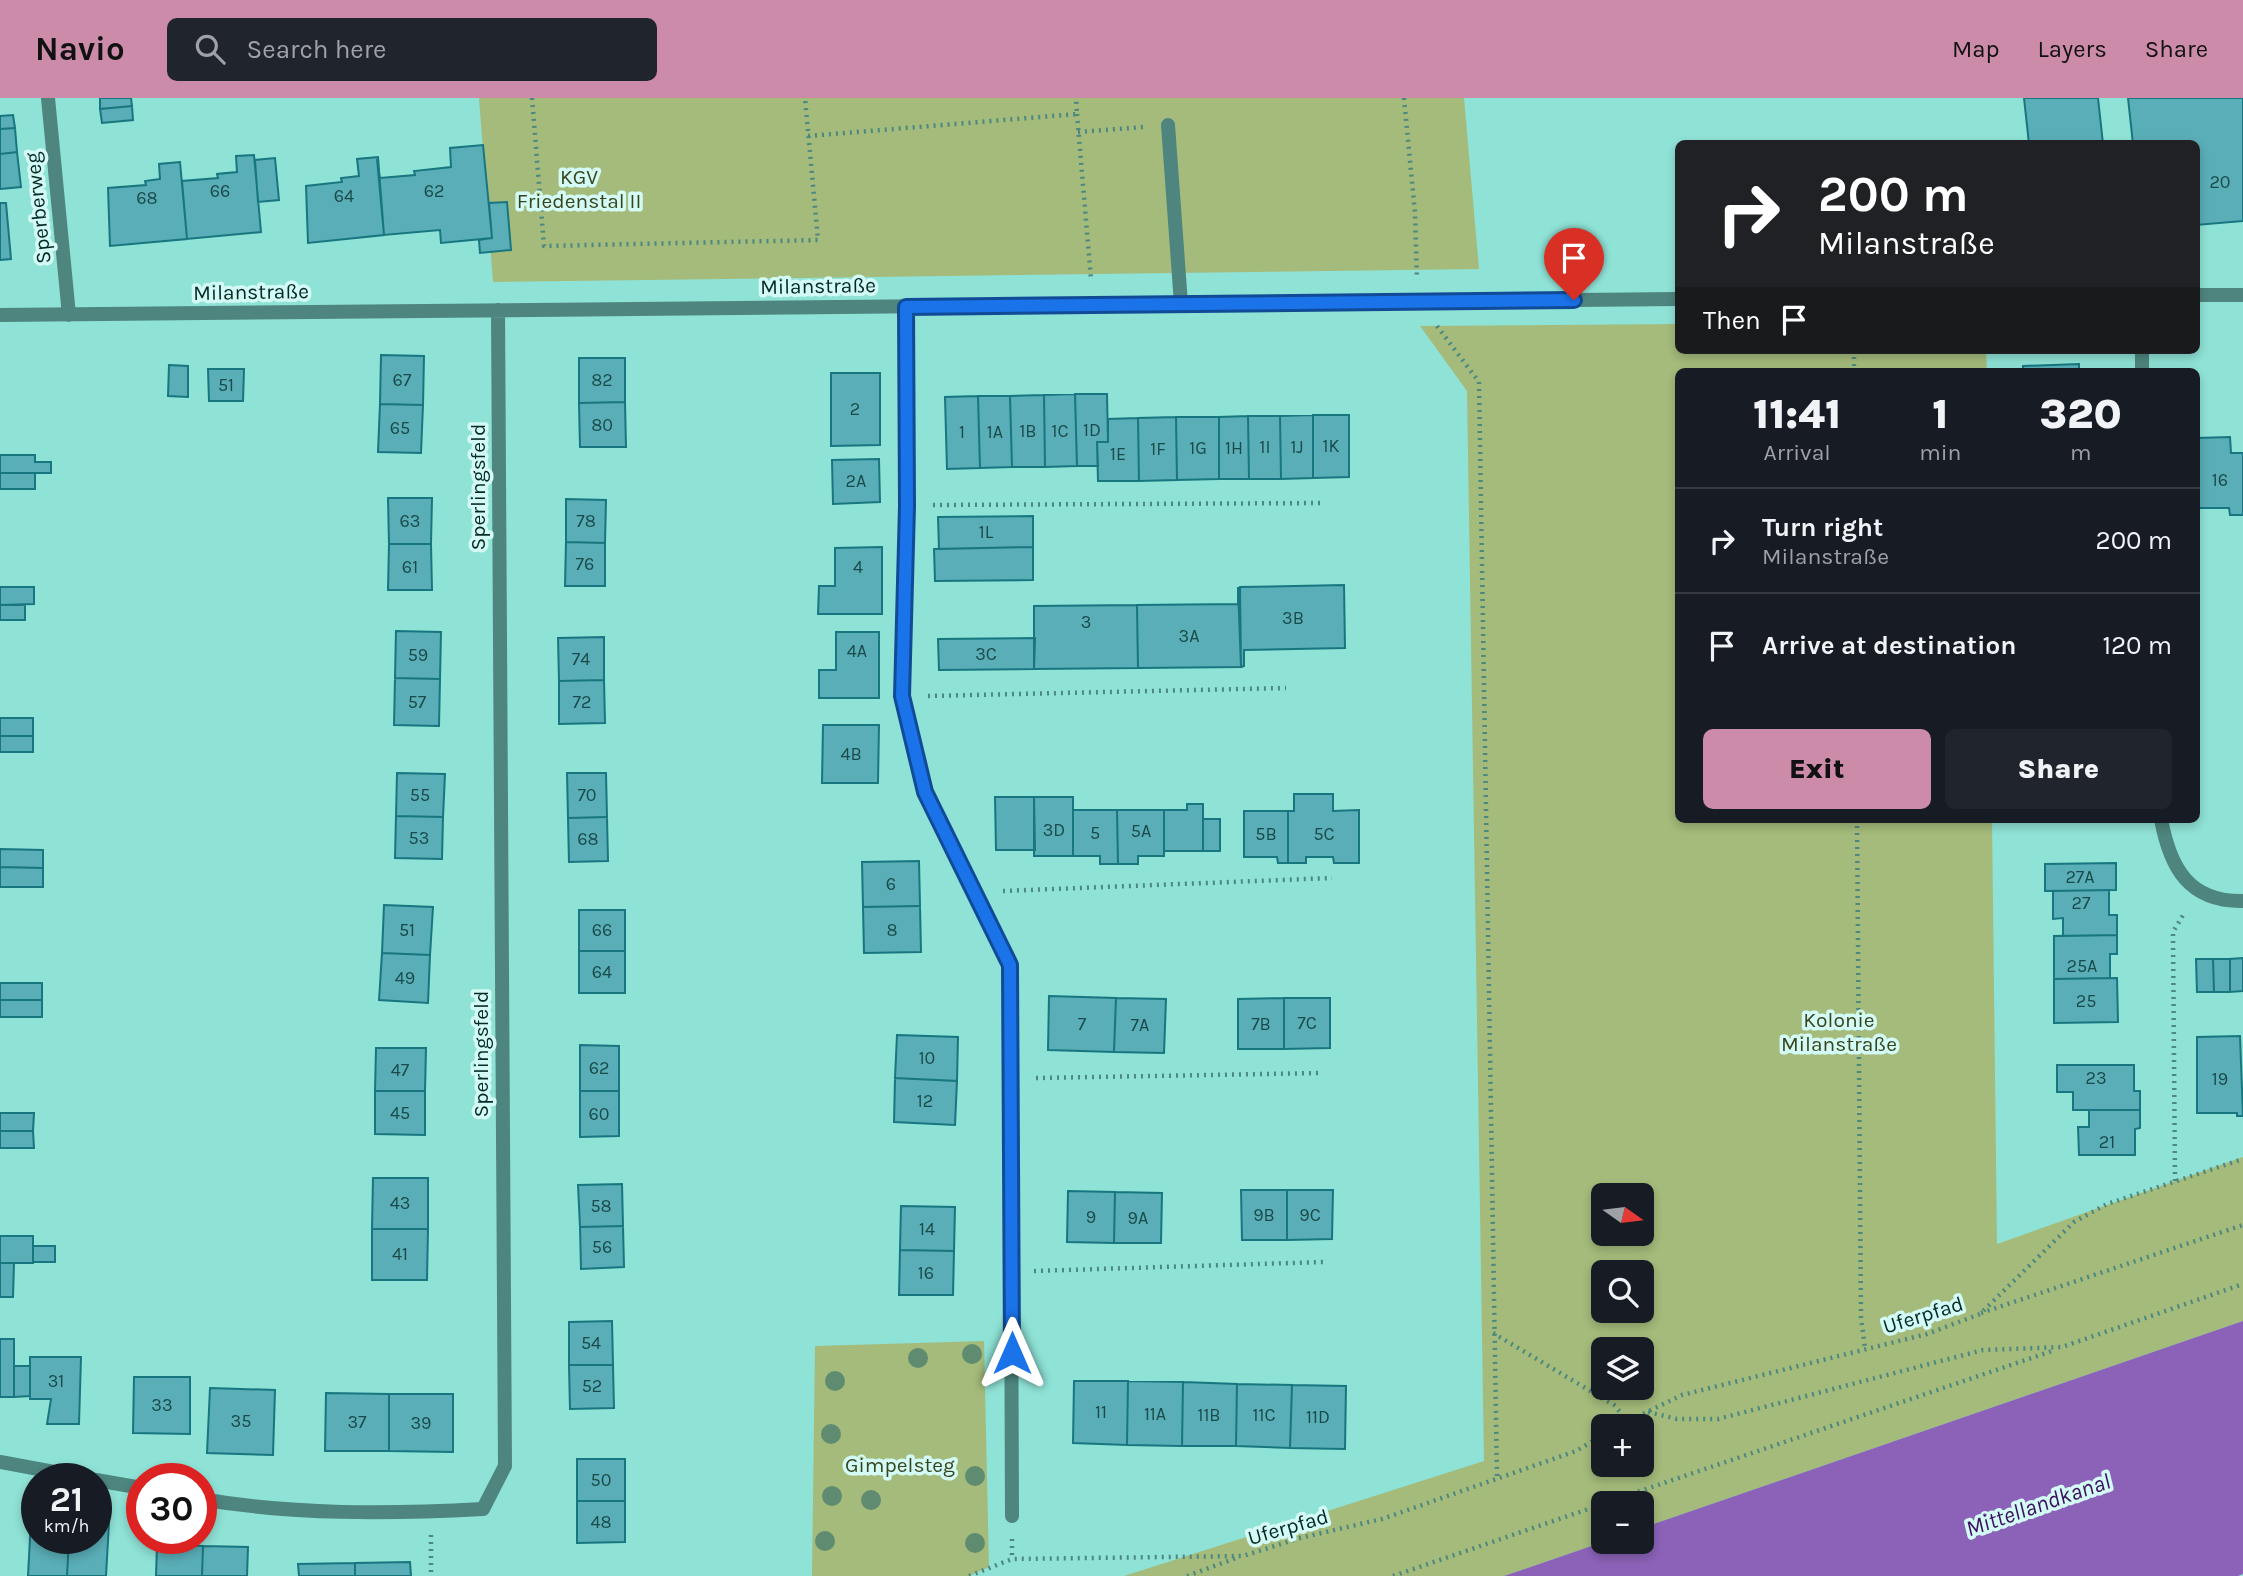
<!DOCTYPE html>
<meta charset="utf-8">
<style>
body{margin:0;font-family:Karla,sans-serif;background:#20242c;color:#f1f3f6;height:100vh;display:flex;flex-direction:column;font-size:26px;white-space:nowrap}
*{box-sizing:border-box;margin:0}
p{font-size:23px;color:#9ea1a6}
.icon{flex:none;width:38px;height:38px;fill:none;stroke:currentColor;stroke-width:2;stroke-linecap:round;stroke-linejoin:round}
.map{position:relative;flex:1;overflow:hidden}
.drawer{position:absolute;left:1675px;top:270px;width:525px;height:455px;display:flex;flex-direction:column;background:#171b24;border-radius:10px;box-shadow:0 4px 10px #0003}
.drawer>*{flex:none}
.hud{position:absolute;left:1675px;top:42px;width:525px;height:214px;border-radius:10px;box-shadow:0 4px 10px #0003;background:#202124;color:#fff;overflow:hidden}
.needle{width:46px;rotate:104deg}
.tools{position:absolute;left:1591px;top:1085px;display:grid;gap:14px}
.tools a{display:grid;place-items:center;width:63px;height:63px;border-radius:10px;background:#171b24;box-shadow:0 4px 10px #0003;font-size:35px}
.speed{position:absolute;left:21px;top:1365px;display:flex;gap:14px;font-size:35px;font-weight:700;text-align:center}
.speed>*{display:grid;place-content:center;width:91px;height:91px;border-radius:50%;background:#171b24;box-shadow:0 4px 10px #0003;line-height:1}
.speed small{font-size:18px;font-weight:400}
.speed .limit{border:10px solid #d22;background:#fff;color:#111}
.pin{position:absolute;display:grid;place-items:center;width:60px;height:60px;color:#fff;margin:-72px -30px;border-radius:50% 50% 50% 0;rotate:-45deg;box-shadow:0 0 7px #0007}
.pin .icon{rotate:45deg}
.me{position:absolute;width:77px;margin:-38px;rotate:0deg;stroke-linejoin:round;filter:drop-shadow(0 0 5px #0008)}
.turn{display:flex;align-items:center;gap:24px;height:147px;padding:0 28px;font-size:32px}
.turn .icon{width:91px;height:91px;stroke-width:2.5}
.turn b{display:block;font-size:49px;line-height:60px}
.then{display:flex;align-items:center;height:66px;padding:0 28px;background:#0003;gap:14px;font-size:26px}
.eta{display:flex;justify-content:space-evenly;align-items:center;height:119px;text-align:center}
.eta b{font-size:42px;font-weight:800;line-height:49px}
.action{display:flex;gap:14px;margin-top:auto;padding:14px 28px}
.action a{flex:1;height:80px;border-radius:10px;background:#cd8baa;color:#111;font-size:28px;font-weight:800;line-height:80px;text-align:center}
.action a+a{background:#20242c;color:#f1f3f6}
ul{padding:0;list-style:none}
li{display:flex;align-items:center;gap:21px;height:105px;padding:0 28px;border-top:2px solid #363941}
li div{flex:1}
li b{display:block;font-size:26px}
li em{font-style:normal}
header{display:flex;align-items:center;gap:42px;box-sizing:border-box;height:98px;padding:0 35px;background:#cd8baa;color:#111}
header strong{font-size:33px}
nav{display:flex;gap:38px;margin-inline-start:auto;font-size:24px}
.search{width:490px;height:63px;background:#20242c;display:flex;align-items:center;gap:18px;box-sizing:border-box;padding:0 24px;border-radius:10px;color:#9ea1a6;font-size:26px}
.map>svg:first-child{display:block}
.green{fill:#a4bb7b;fill-rule:evenodd}
.water{fill:#8b62b8}
.building{fill:#5aaeb7;stroke:#17767f;stroke-width:2}
.lines{fill:none;stroke-linecap:round;stroke-linejoin:round}
.path{stroke:#4c8880;stroke-width:4.5;stroke-dasharray:2 5;stroke-linecap:butt}
.lane{stroke:#4e857e;stroke-width:14}
.street{stroke:#4e857e;stroke-width:14}
.tree{fill:#5f8c70}
.route-casing{stroke:#114b97;stroke-width:18}
.route{stroke:#1a73e8;stroke-width:12}
.labels{text-anchor:middle;dominant-baseline:central;stroke-width:7;stroke-linejoin:round;paint-order:stroke}
.number-label{font-size:18px;fill:#1a4b4a}
.park-label{font-size:21px;fill:#38451c;stroke:#d3faf4}
.street-label{font-size:21px;fill:#052a26;stroke:#d3faf4}
.water-label{font-size:23px;font-style:italic;fill:#3b0e5e;stroke:#d3faf4}
</style>
<header>
<strong>Navio</strong>
<div class="search"><svg class="icon" aria-label="search" viewBox="0 0 24 24"><circle cx="10" cy="10" r="6"/><path d="M15 15l6 6"/></svg>Search here</div>
<nav><a>Map</a><a>Layers</a><a>Share</a></nav>
</header>
<div class="map">
<svg width="2243" height="1478" viewBox="0 0 2243 1478">
<rect width="100%" height="100%" fill="#8fe2d6"/>
<path class="green" d="M479,0H1464L1479,171L493,184Z
M1678,226V252H1986L1987,273H1678V721H1992L1997,1146L2243,1059V1223L1642,1430V1405H1603V1444L1504,1478H1124L1484,1363L1467,293L1420,228ZM1603,1097H1642V1136H1603ZM1603,1174H1642V1213H1603ZM1603,1251H1642V1290H1603ZM1603,1328H1642V1367H1603Z
M984,1243L989,1469L969,1478H812L815,1248Z"/>
<path class="water" d="M2243,1223V1476L2238,1478H1504L1603,1444H1642V1430Z"/>
<path class="building" d="M100,0H131L132,8L100,11Z
M2024,0H2098L2103,46H2029Z
M2128,0H2243V123L2196,127V46H2133Z
M132,8L133,22L102,25L100,11Z
M13,17L15,30L0,31V18Z
M15,30L17,54L0,56V31Z
M483,47L492,140L441,145L440,132L384,137L377,61L380,80L415,77L414,73L451,69L450,50Z
M17,54L21,89L0,91V56Z
M254,57L261,134L187,141L182,83L218,80L217,76L237,74L236,58Z
M378,59L384,137L308,145L306,88L342,84L341,80L359,78L357,61Z
M275,60L279,102L258,104L255,62Z
M180,64L187,141L110,148L108,90L146,87L145,83L160,81L159,66Z
M507,104L511,152L480,155L479,142L492,140L489,105Z
M0,105H6L11,161L0,162Z
M381,257L424,258L423,307L380,306Z
M579,260H625V304L579,305Z
M2079,266V273H2023V268Z
M169,267L188,268V299L168,298Z
M208,271H244L243,303H209Z
M831,275H880V347L831,348Z
M1075,296L1077,368L1045,369L1044,297Z
M1075,296H1107L1108,344H1097L1098,368H1077Z
M1044,297L1045,369H1012L1010,298Z
M978,298L980,370L947,371L945,299Z
M978,298H1010L1012,369L980,370Z
M625,304L626,349H580L579,305Z
M380,306L423,307L421,355L378,354Z
M1313,317V380L1281,381L1280,318Z
M1313,317H1349V379L1313,380Z
M1248,318L1249,381H1219V319Z
M1248,318H1280L1281,381H1249Z
M1176,319L1177,382L1139,383L1138,320Z
M1176,319H1219V381L1177,382Z
M1138,320L1139,383H1098L1097,344H1108V321Z
M2230,339L2231,355H2243V417H2230L2229,410H2196V340Z
M0,357H35V364H51V375H0Z
M879,361L880,404L833,406L832,362Z
M0,375H35V391H0Z
M388,400H432L431,446H389Z
M566,401L606,402L605,445L566,444Z
M1033,418V449L939,451L938,419Z
M566,444L605,445V488H565Z
M389,446H431L432,492H388Z
M882,449V516H818L819,488H835V450Z
M1033,449V482L935,483L934,451Z
M1344,487L1345,550L1244,552V568L1241,569L1240,489Z
M0,489H34V506L0,507Z
M1238,489L1241,569L1138,570L1137,507L1238,506Z
M0,507H25V522H0Z
M1137,507L1138,570L1034,571V508Z
M396,533L441,534L440,581L395,580Z
M836,534H879V600H819V572H836Z
M604,539V582L559,583L558,540Z
M1035,540L1034,571L939,572L938,541Z
M395,580L440,581L439,628L394,627Z
M604,582L605,625L559,626V583Z
M0,620H33V638H0Z
M823,627H879L878,685H822Z
M0,638H33V654H0Z
M397,675L445,676L443,719L396,718Z
M567,675H606L607,719L568,720Z
M1294,696H1333V713L1359,712V765H1334L1333,759H1306V765H1288V713H1294Z
M995,699H1034L1035,752H996Z
M1034,699H1073V758H1034Z
M1187,706H1203V753H1164V712H1187Z
M1073,712H1117L1118,766H1100V758H1073Z
M1117,712H1164V758H1138V766H1118Z
M1244,713H1288V765H1278L1277,759H1244Z
M396,718L443,719L442,761L395,760Z
M607,719L608,763L569,764L568,720Z
M1203,721H1220V753H1203Z
M0,751L43,752V770L0,769Z
M919,763L920,808L863,809L862,764Z
M2116,765V792L2045,793V766Z
M0,769L43,770V789H0Z
M2109,792V817H2117V837L2063,838V820L2053,821V793Z
M384,807L433,809L430,857L382,855Z
M920,808L921,854L864,855L863,809Z
M579,812H625V853H579Z
M2117,837V856H2110V880L2054,881V838Z
M579,853H625V895H579Z
M382,855L430,857L428,905L379,902Z
M2243,860V893L2230,894V861Z
M2196,861H2213L2214,894H2197Z
M2213,861H2230V894H2214Z
M2117,880L2118,924L2054,925V881Z
M0,885H42V902H0Z
M1049,898L1116,900L1114,954L1048,952Z
M1116,900L1166,901L1164,955L1114,954Z
M1284,900V951H1238V901Z
M1284,900H1330V950L1284,951Z
M0,902H42V919H0Z
M897,937L958,939L957,983L895,980Z
M2240,938L2243,1018H2237V1015H2197V939Z
M580,947L619,948V993H580Z
M376,950H426L425,993H375Z
M2057,967H2134V993H2140V1012H2073V994H2057Z
M895,980L957,983L955,1027L894,1024Z
M375,993H425V1037L375,1036Z
M580,993H619V1038L580,1039Z
M2089,1012H2140V1030L2135,1031V1057H2079L2078,1029H2089Z
M0,1015H34L33,1033H0Z
M0,1033H33L34,1050H0Z
M373,1080H428V1131H372Z
M622,1086L623,1128L580,1129L578,1087Z
M1241,1092H1287V1142H1242Z
M1287,1092H1333L1332,1141L1287,1142Z
M1068,1093L1115,1094L1114,1145L1067,1144Z
M1115,1094L1162,1095L1161,1145H1114Z
M901,1108L955,1109L954,1153L900,1152Z
M623,1128L624,1169L581,1171L580,1129Z
M372,1131H428L427,1182H372Z
M0,1138H33V1165H0Z
M33,1148H55V1164H33Z
M900,1152L954,1153L953,1197H899Z
M0,1165H14L13,1199H0Z
M612,1223L613,1267H569V1224Z
M0,1241H14V1299H0Z
M30,1259H81L79,1326H47L51,1301H30Z
M569,1267H613L614,1310L570,1311Z
M14,1268H30V1298L14,1299Z
M134,1279H190V1336L133,1335Z
M1074,1283H1128L1127,1347L1073,1345Z
M1128,1283L1183,1284L1182,1348L1127,1347Z
M1183,1284L1237,1286L1236,1348H1182Z
M1237,1286L1292,1287L1290,1350L1236,1348Z
M1292,1287L1346,1288L1345,1351L1290,1350Z
M210,1290L275,1292L273,1357L207,1355Z
M326,1295L389,1296V1353H325Z
M389,1296H453V1354L389,1353Z
M577,1361H625V1403H577Z
M577,1403H625V1444L577,1445Z
M31,1421H37V1440H69L67,1478H28Z
M96,1425H109L106,1478H67L69,1440H96Z
M157,1447L203,1448L202,1478H156Z
M203,1448L248,1449L247,1478H202Z
M410,1464L411,1478H355V1465Z
M355,1465V1478H299L298,1466Z"/>
<g class="lines">
<path class="path" d="M532,0L544,148L818,142L805,0
M1404,0L1415,115L1417,181
M1077,16L1091,181
M1078,34L1144,29
M808,38L1077,16L1076,0
M1437,228L1479,284L1497,1380
M1854,252V273
M933,407L1324,405
M928,598L1286,590
M1857,721L1861,1219L1865,1250
M1003,793L1332,780
M1036,980L1322,975
M2175,1083L2173,834L2185,814
M1034,1173L1323,1164
M1981,1215L2243,1127
M1493,1235L1614,1307L1628,1323
M1648,1314L1677,1321H1718L1983,1252L2062,1249L2243,1186
M1618,1328L1682,1297L1927,1236L1980,1216L2074,1124L2107,1106L2243,1061
M1605,1405L2055,1252
M431,1437V1478
M1012,1441V1461
M969,1478L1012,1461L1243,1458L1300,1440L1382,1421L1576,1353L1603,1337
M1187,1478L1239,1459
M1393,1478L1603,1406"/>
<path class="lane" d="M1168,27L1181,206"/>
<path class="street" d="M48,0L69,217
M2196,197H2243
M906,209L907,408L903,598L925,694L1010,868L1012,1418
M0,217L1678,201
M2142,252V273
M2161,721C2170,770 2189,804 2243,803
M0,1364L92,1381
M96,1382L142,1390
M201,1401C293,1417 390,1416 483,1411L505,1368L498,212"/>
</g>
<g class="tree">
<circle cx="972" cy="1256" r="10"/>
<circle cx="918" cy="1260" r="10"/>
<circle cx="835" cy="1283" r="10"/>
<circle cx="831" cy="1336" r="10"/>
<circle cx="975" cy="1378" r="10"/>
<circle cx="832" cy="1398" r="10"/>
<circle cx="871" cy="1402" r="10"/>
<circle cx="825" cy="1443" r="10"/>
<circle cx="975" cy="1445" r="10"/>
</g>
<g class="lines">
<g class="route-casing">
<path id="route" d="M1012,1255L1010,867L925,694L902,598L907,408L906,209L1574,202"/>
</g>
<use href="#route" class="route"/>
</g>
<g class="labels">
<g class="number-label">
<text x="2220" y="84">20</text>
<text x="220" y="93">66</text>
<text x="434" y="93">62</text>
<text x="344" y="98">64</text>
<text x="147" y="100">68</text>
<text x="402" y="282">67</text>
<text x="602" y="282">82</text>
<text x="226" y="287">51</text>
<text x="855" y="311">2</text>
<text x="602" y="327">80</text>
<text x="400" y="330">65</text>
<text x="1092" y="332">1D</text>
<text x="1028" y="333">1B</text>
<text x="1060" y="333">1C</text>
<text x="962" y="334">1</text>
<text x="995" y="334">1A</text>
<text x="1331" y="348">1K</text>
<text x="1265" y="349">1I</text>
<text x="1297" y="349">1J</text>
<text x="1198" y="350">1G</text>
<text x="1234" y="350">1H</text>
<text x="1158" y="351">1F</text>
<text x="1118" y="356">1E</text>
<text x="2220" y="382">16</text>
<text x="856" y="383">2A</text>
<text x="410" y="423">63</text>
<text x="586" y="423">78</text>
<text x="986" y="434">1L</text>
<text x="585" y="466">76</text>
<text x="410" y="469">61</text>
<text x="858" y="469">4</text>
<text x="1293" y="520">3B</text>
<text x="1086" y="524">3</text>
<text x="1189" y="538">3A</text>
<text x="857" y="553">4A</text>
<text x="986" y="556">3C</text>
<text x="418" y="557">59</text>
<text x="581" y="561">74</text>
<text x="417" y="604">57</text>
<text x="582" y="604">72</text>
<text x="851" y="656">4B</text>
<text x="420" y="697">55</text>
<text x="587" y="697">70</text>
<text x="1054" y="732">3D</text>
<text x="1141" y="733">5A</text>
<text x="1095" y="735">5</text>
<text x="1266" y="736">5B</text>
<text x="1324" y="736">5C</text>
<text x="419" y="740">53</text>
<text x="588" y="741">68</text>
<text x="2080" y="779">27A</text>
<text x="891" y="786">6</text>
<text x="2081" y="805">27</text>
<text x="407" y="832">51</text>
<text x="602" y="832">66</text>
<text x="892" y="832">8</text>
<text x="2082" y="868">25A</text>
<text x="602" y="874">64</text>
<text x="405" y="880">49</text>
<text x="2086" y="903">25</text>
<text x="1307" y="925">7C</text>
<text x="1082" y="926">7</text>
<text x="1261" y="926">7B</text>
<text x="1140" y="927">7A</text>
<text x="927" y="960">10</text>
<text x="599" y="970">62</text>
<text x="400" y="972">47</text>
<text x="2096" y="980">23</text>
<text x="2220" y="981">19</text>
<text x="925" y="1003">12</text>
<text x="400" y="1015">45</text>
<text x="599" y="1016">60</text>
<text x="2107" y="1044">21</text>
<text x="400" y="1105">43</text>
<text x="601" y="1108">58</text>
<text x="1264" y="1117">9B</text>
<text x="1310" y="1117">9C</text>
<text x="1091" y="1119">9</text>
<text x="1138" y="1120">9A</text>
<text x="927" y="1131">14</text>
<text x="602" y="1149">56</text>
<text x="400" y="1156">41</text>
<text x="926" y="1175">16</text>
<text x="591" y="1245">54</text>
<text x="56" y="1283">31</text>
<text x="592" y="1288">52</text>
<text x="162" y="1307">33</text>
<text x="1101" y="1314">11</text>
<text x="1155" y="1316">11A</text>
<text x="1209" y="1317">11B</text>
<text x="1264" y="1317">11C</text>
<text x="1318" y="1319">11D</text>
<text x="241" y="1323">35</text>
<text x="357" y="1324">37</text>
<text x="421" y="1325">39</text>
<text x="601" y="1382">50</text>
<text x="601" y="1424">48</text>
</g>
<g class="park-label">
<text x="579" y="79">KGV<tspan x="579" dy="24">Friedenstal II</tspan></text>
<text x="1839" y="922">Kolonie<tspan x="1839" dy="24">Milanstraße</tspan></text>
<text x="900" y="1367">Gimpelsteg</text>
</g>
<g class="street-label">
<text transform="translate(38 110) rotate(-96)">Sperberweg</text>
<text transform="translate(818 188) rotate(-1)">Milanstraße</text>
<text transform="translate(251 194) rotate(-1)">Milanstraße</text>
<text transform="translate(478 389) rotate(-90)">Sperlingsfeld</text>
<text transform="translate(481 956) rotate(-90)">Sperlingsfeld</text>
<text transform="translate(1923 1217) rotate(-17)">Uferpfad</text>
<text transform="translate(1288 1429) rotate(-16)">Uferpfad</text>
</g>
<g class="water-label">
<text transform="translate(2038 1407) rotate(-19)">Mittellandkanal</text>
</g>
</g>
</svg>
<div class="tools">
<a><svg class="needle" viewBox="-14 -14 28 28"><path d="M0-13l5 13h-10z" fill="#e53935"/><path d="M0 13l5-13h-10z" fill="#9ea1a6"/></svg></a>
<a><svg class="icon" aria-label="search" viewBox="0 0 24 24"><circle cx="10" cy="10" r="6"/><path d="M15 15l6 6"/></svg></a>
<a><svg class="icon" aria-label="layers" viewBox="0 0 24 24"><path d="M12 4l9 5-9 5-9-5zM3 14l9 5 9-5"/></svg></a>
<a>+</a>
<a>−</a>
</div>
<div class="speed"><div>21<small>km/h</small></div><div class="limit">30</div></div>
<div class="pin" style="left:1574px;top:202px;background:#d93025"><svg class="icon" aria-label="arrive" viewBox="0 0 24 24"><path d="M6 21V4h12l-3 4 3 4H6"/></svg></div>
<svg class="me" style="left:1012px;top:1255px" viewBox="-20 -20 40 40"><path d="M0-17L14 15 0 8-14 15z" fill="#1a73e8" stroke="#fff" stroke-width="4"/></svg>
<div class="hud">
<div class="turn"><svg class="icon" aria-label="right" viewBox="0 0 24 24"><path d="M7 20v-9h11M14 6l5 5-5 5"/></svg><div><b>200 m</b>Milanstraße</div></div>
<div class="then">Then<svg class="icon" aria-label="arrive" viewBox="0 0 24 24"><path d="M6 21V4h12l-3 4 3 4H6"/></svg></div>
</div>
<section class="drawer">
<div class="eta">
<div><b>11:41</b><p>Arrival</p></div>
<div><b>1</b><p>min</p></div>
<div><b>320</b><p>m</p></div>
</div>
<ul>
<li><svg class="icon" aria-label="right" viewBox="0 0 24 24"><path d="M7 20v-9h11M14 6l5 5-5 5"/></svg><div><b>Turn right</b><p>Milanstraße</p></div><em>200 m</em></li>
<li><svg class="icon" aria-label="arrive" viewBox="0 0 24 24"><path d="M6 21V4h12l-3 4 3 4H6"/></svg><div><b>Arrive at destination</b></div><em>120 m</em></li>
</ul>
<div class="action"><a>Exit</a><a>Share</a></div>
</section>
</div>
